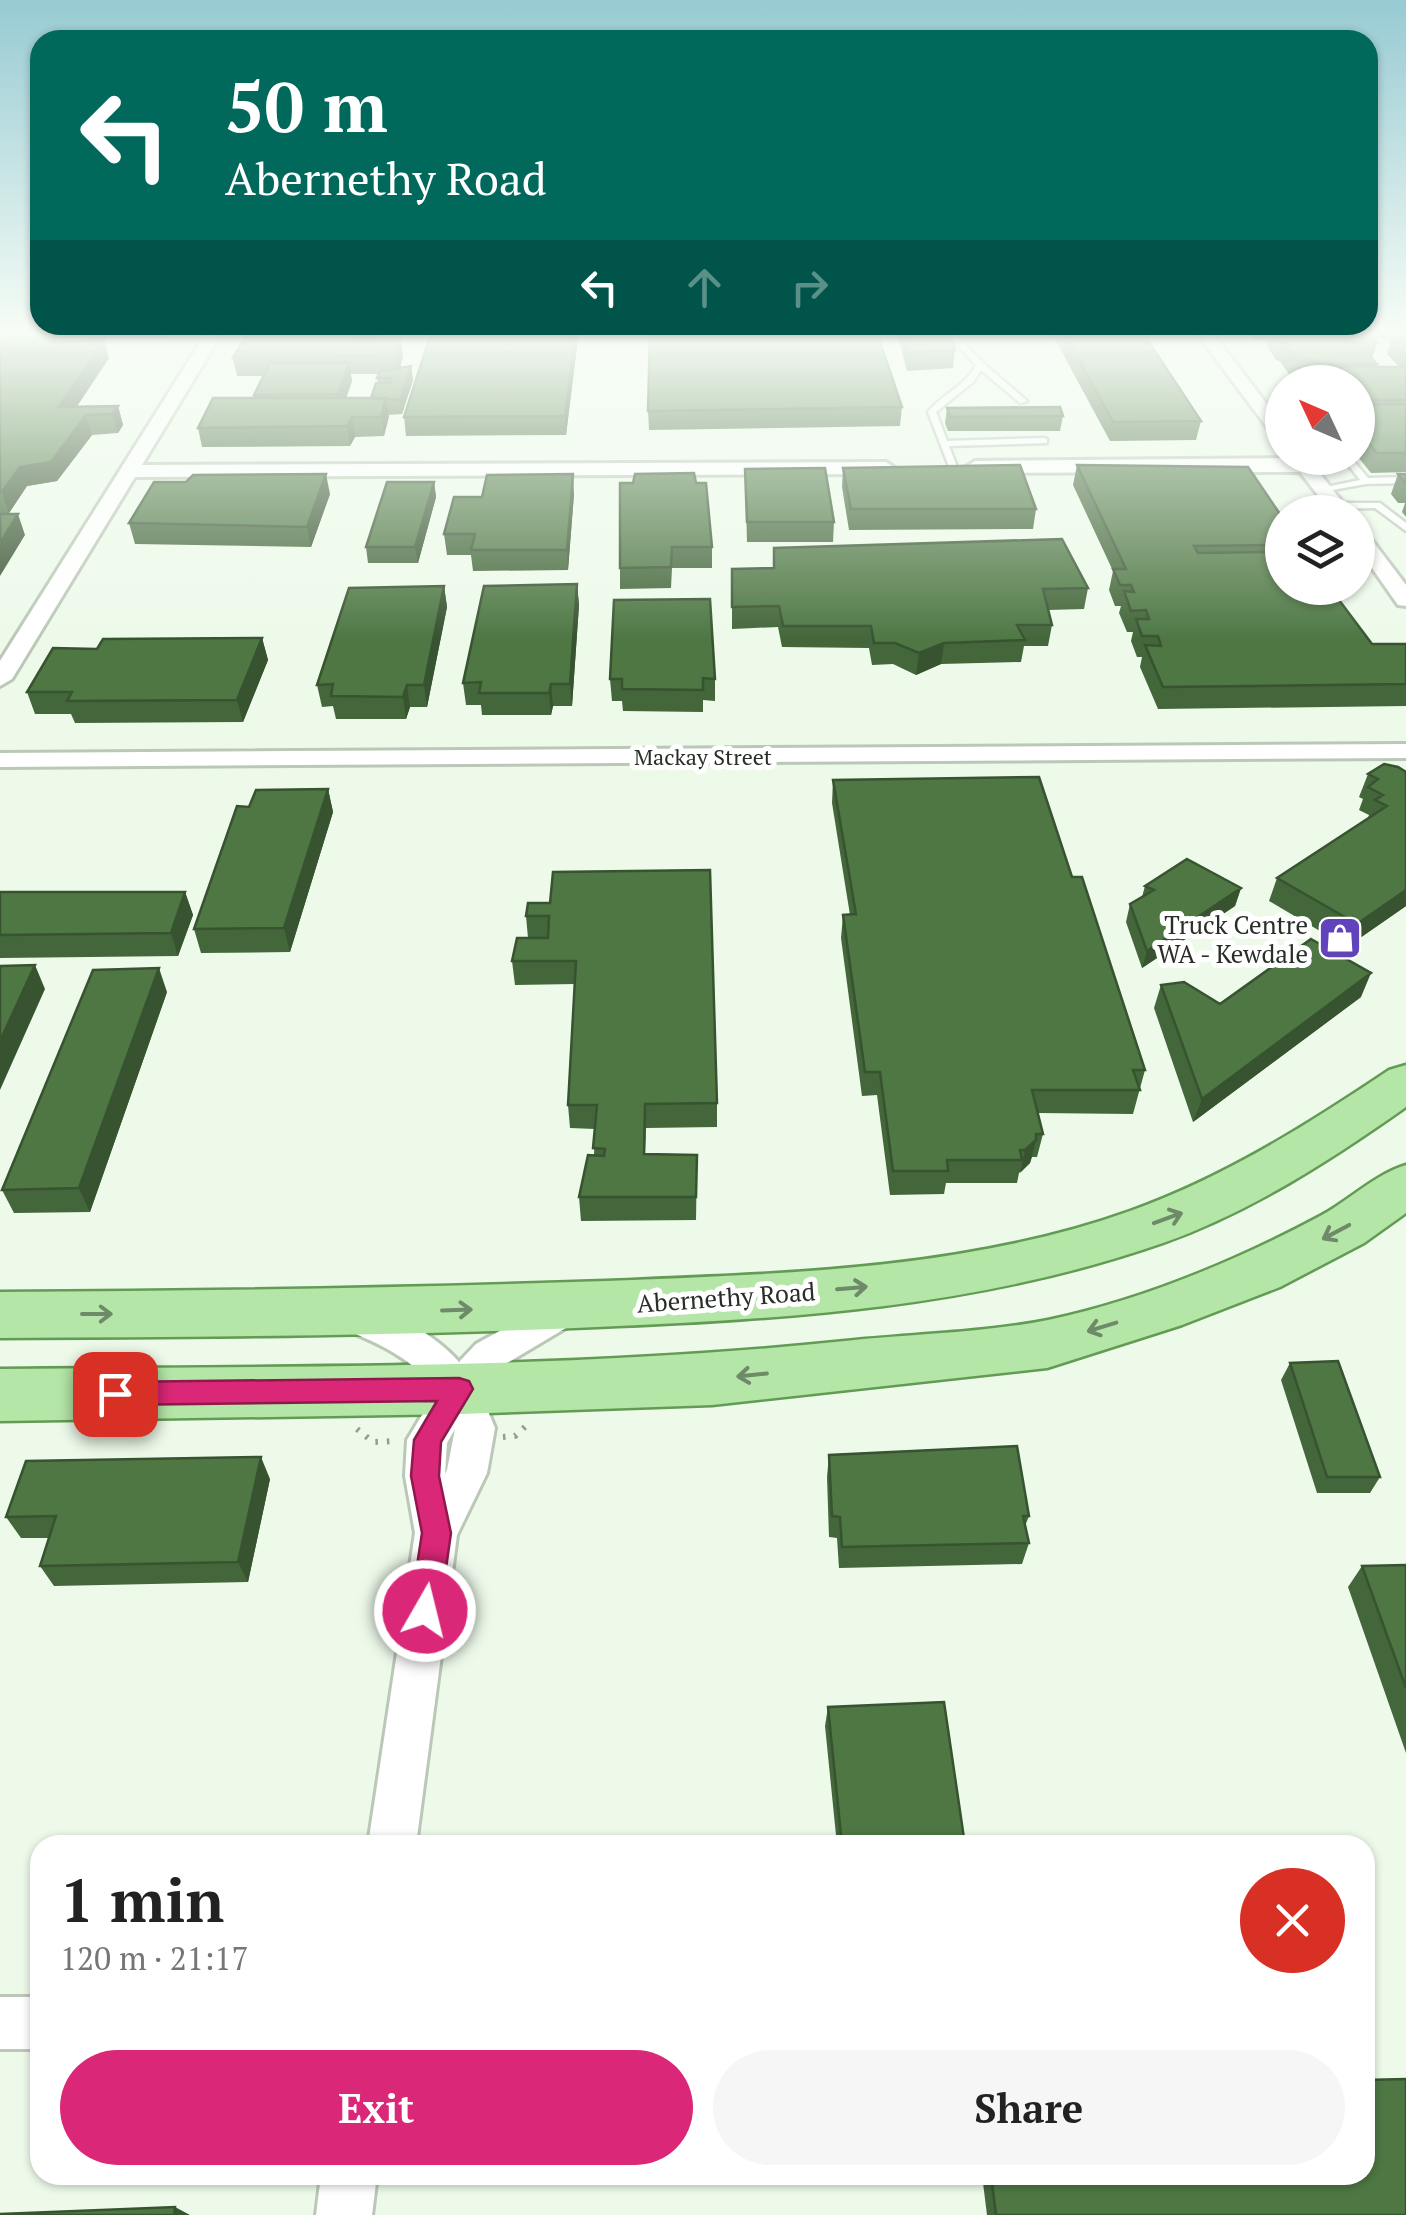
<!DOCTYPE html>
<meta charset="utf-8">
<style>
body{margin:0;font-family:"PT Serif",serif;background:#f6f6f6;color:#222;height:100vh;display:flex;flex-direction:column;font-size:38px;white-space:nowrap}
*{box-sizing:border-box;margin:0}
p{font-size:32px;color:#767676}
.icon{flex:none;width:55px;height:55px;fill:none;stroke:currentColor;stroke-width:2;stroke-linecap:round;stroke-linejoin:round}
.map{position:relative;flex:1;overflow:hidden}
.drawer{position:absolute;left:30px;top:1835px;width:1345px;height:350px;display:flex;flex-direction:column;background:#fff;border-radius:30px;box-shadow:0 2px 8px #0004}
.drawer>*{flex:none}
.banner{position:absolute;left:30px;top:30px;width:1348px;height:305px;border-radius:30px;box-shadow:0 2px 8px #0004;background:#00695c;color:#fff;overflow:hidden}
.needle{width:65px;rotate:314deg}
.tools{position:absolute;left:1265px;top:365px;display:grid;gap:20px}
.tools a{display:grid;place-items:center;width:110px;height:110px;border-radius:50%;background:#fff;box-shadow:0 2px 8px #0004;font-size:50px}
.pin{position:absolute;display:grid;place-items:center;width:85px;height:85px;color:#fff;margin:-42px;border-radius:20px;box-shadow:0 5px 15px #0006}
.me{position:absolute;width:110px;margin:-55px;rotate:8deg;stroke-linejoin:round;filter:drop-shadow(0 0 8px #0008)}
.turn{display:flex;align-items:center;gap:35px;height:210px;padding:0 30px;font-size:45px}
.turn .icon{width:130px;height:130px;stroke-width:2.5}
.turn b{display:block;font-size:70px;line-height:85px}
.lanes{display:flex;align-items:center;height:95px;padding:0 30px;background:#0003;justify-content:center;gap:50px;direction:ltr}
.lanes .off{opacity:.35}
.round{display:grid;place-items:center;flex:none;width:105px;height:105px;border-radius:52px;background:#f6f6f6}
.overview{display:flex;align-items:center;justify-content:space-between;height:170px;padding:0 30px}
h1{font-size:60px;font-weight:600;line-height:75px}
.button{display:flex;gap:20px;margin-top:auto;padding:20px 30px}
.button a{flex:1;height:115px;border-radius:60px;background:#db2777;color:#fff;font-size:40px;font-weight:600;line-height:115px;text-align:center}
.button a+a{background:#f6f6f6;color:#222}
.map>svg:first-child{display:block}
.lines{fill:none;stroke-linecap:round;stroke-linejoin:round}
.service-casing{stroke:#bbc8b8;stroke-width:5}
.minor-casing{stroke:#bbc8b8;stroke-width:6}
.primary-casing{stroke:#639b55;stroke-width:5}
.path{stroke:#939d91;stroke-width:6;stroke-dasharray:2.5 9;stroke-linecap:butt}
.service{fill:#fff;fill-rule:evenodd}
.minor{fill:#fff;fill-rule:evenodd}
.primary{fill:#b4e6a7;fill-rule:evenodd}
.wall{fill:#43663a;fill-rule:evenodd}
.shaded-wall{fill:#375330}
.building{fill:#4e7744;stroke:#375330;stroke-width:2.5}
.oneway{stroke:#6e8a68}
.route{fill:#db2777;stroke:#8e194d;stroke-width:2.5}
.labels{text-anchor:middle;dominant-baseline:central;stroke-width:10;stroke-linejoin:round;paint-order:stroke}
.far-street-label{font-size:22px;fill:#292e28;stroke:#fff}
.poi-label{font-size:25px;fill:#292e28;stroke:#fff;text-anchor:end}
.street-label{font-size:25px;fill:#292e28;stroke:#fff}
</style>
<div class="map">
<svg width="1406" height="2215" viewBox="0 0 1406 2215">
<rect width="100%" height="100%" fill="#edfaea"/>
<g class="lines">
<g class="service-casing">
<path id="service" d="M943,330H951L983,363L1027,401L1020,403L981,370L974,381L936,412L947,441L1044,438L1047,439V443L949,446L957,467L950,469L928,412C942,394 966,386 976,365Z
M1343,458H1351L1368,478L1406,477V483L1366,484L1321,492V488L1360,480Z
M1380,503L1406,523V531L1375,508L1336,509L1331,506L1336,503Z"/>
</g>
<g class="minor-casing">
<path id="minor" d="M208,330H224L142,465L886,462L895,468L886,474L135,477L12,679L0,686V661Z
M1194,330H1210L1282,424V440L1276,439Z
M1290,458H1308L1350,512H1331L1300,472L975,473L966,467L975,461Z
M1358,529L1365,531L1406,585V606L1398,605L1358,548Z
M1406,744V758L0,767V753Z
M563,1296L576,1300L581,1311L576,1322L502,1366L480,1392L495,1428L487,1473L457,1535L416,1845H368L415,1533L405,1476L407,1440L437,1390C411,1358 381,1344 343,1329L337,1318L343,1307C376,1296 438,1337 459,1362L476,1344ZM455,1429L447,1470L445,1474L447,1443Z
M0,1997H40V2049H0Z
M321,2175H377L372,2215H316Z"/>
</g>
<g class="primary-casing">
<path id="primary" d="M1406,1065V1107C1331,1160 1250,1212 1163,1243C980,1307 789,1319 597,1327C398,1336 199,1337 0,1338V1292C202,1291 404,1288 606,1281C779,1274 965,1270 1130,1211C1223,1178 1307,1125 1389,1070Z
M1406,1165V1213L1364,1243L1280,1287L1182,1325L1047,1368L712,1405L459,1414L0,1421V1369C282,1366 565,1370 845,1341C911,1334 982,1333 1048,1320C1142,1300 1238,1260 1322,1215C1351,1199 1374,1175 1406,1165Z"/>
</g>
<path class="path" d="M357,1429L373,1442L397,1441
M503,1437L515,1436L527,1425"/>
<use href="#service" class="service"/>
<use href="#minor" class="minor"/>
<use href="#primary" class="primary"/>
</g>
<path class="wall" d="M0,330H168L163,338L55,339L56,342L109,358L77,406H118L123,425L118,433L92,435L57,481L27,486L9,513H0Z
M261,330H382L379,338L403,356L400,368L411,366L413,380L402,414L388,415L384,436L355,437L350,446L202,447L198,428L254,398V395L264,376H237L233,358L262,333ZM351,374H379L377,378L378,383L371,398H346L352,381Z
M432,330H579L566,435L406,436L404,417Z
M896,330H948L955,350L953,368L907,371Z
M1050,330H1141L1201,421L1196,440L1110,441Z
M1244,330H1406V339H1373L1377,343L1372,359L1377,364L1376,367H1399L1387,354L1391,341H1406V472L1371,473L1358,457V382H1297L1298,377H1291L1281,363V362L1276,360L1267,346L1268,340H1252Z
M902,407L900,426L649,430L648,411Z
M947,408L1063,416L1060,431H948L945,423Z
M1077,465L1282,517V588L1372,644H1406V706L1158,709L1140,667L1142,657H1137L1131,641L1133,632H1127L1119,613L1121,606H1115L1109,590L1113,571L1073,485Z
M843,468L1036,509L1033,529L849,530L842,487Z
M745,469L834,522L833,542H747Z
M1398,474H1406V517L1402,512L1405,503H1398L1391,494Z
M434,482L436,497L418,563H368L366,547Z
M620,483L712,547V568H672L671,588L620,589Z
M330,494L311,547L135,544L129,523Z
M574,494L568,570L473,571L471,555H447L444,534L482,497Z
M774,548L1088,588L1084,609L1048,610L1052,625L1048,646H1024L1021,662L941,664L916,675L893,664L872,665L869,648L782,647L778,627L732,629V569L773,568Z
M577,584L579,605L572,706H553L551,715H482L481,705H466L463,683Z
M444,586L447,607L427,707H410L406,719H336L333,706L322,707L317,685Z
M262,638L268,660L243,722L75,723L71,714H35L27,692L97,649Z
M610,679H715V701L703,700V712L623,711L622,701H612Z
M1406,772V906L1347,947L1269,901L1277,878L1368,818L1369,815L1359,810L1363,799L1359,797L1368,774Z
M833,780L1072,877L1145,1070L1133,1114L1038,1113L1043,1134L1037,1157H1032L1030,1163L1019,1173L1017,1183H946L944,1194L890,1195L877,1095L862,1096L841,938L843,915H850L832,803Z
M328,789L333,812L290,952L201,953L194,929L249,807Z
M1145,886L1241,888L1235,906L1142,968L1126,922L1130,904L1142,897Z
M0,892H185L193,915L178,956L0,958Z
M550,903L717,1103V1127L646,1128L645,1154L697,1155L696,1220L581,1221L579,1197L594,1155L595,1129L570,1128L568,1105L575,984L515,985L512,961L528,938L526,916Z
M1161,985L1220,1004L1361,997L1193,1122L1154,1008Z
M167,992L90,1212L14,1213L2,1190Z
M1290,1363L1380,1477L1370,1493H1317L1281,1380Z
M829,1455L1029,1516L1025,1526L1029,1543L1022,1564L839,1568L837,1538L829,1537L827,1477Z
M270,1479L248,1582L54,1586L40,1566L49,1538H21L6,1517Z
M1406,1565V1753L1348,1587L1362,1566Z
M828,1707L965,1845H837L825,1726Z
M982,2175H1365L1406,2215H987Z"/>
<path class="shaded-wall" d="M576,330H579L566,435L565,416Z
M401,338L403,356L399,373L396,355Z
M104,340L109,358L64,426L59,407Z
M349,363L352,381L341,413L338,394Z
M411,366L413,380L402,414L400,400Z
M386,398L389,417L384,436L381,417Z
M118,406L123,425L118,433L112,414Z
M86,415L92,435L57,481L27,486L9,513L2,492L20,467Z
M352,417L355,437L350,446L347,426Z
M326,474L330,494L311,547L307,527Z
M573,474L574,494L568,570L567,550Z
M434,482L436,497L418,563L415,547Z
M18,514L25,535L0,576V543Z
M577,584L579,605L572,706L570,684Z
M444,586L447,607L427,707L424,685Z
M262,638L268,660L243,722L237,700Z
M944,643L941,664L916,675L919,653Z
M551,684L553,706L551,715L549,693Z
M407,685L410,707L406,719L403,697Z
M328,789L333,812L290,952L284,928Z
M1241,888L1235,906L1142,968L1147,951Z
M1406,890V906L1347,947L1357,924Z
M185,892L193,915L178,956L171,933Z
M35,965L45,989L0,1090V1041Z
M159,968L167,992L90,1212L79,1188Z
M1371,973L1361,997L1193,1122L1202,1099Z
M1036,1140L1030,1163L1020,1173L1025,1150Z
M261,1457L270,1479L248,1582L238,1562Z
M175,2207L190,2215H174Z"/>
<path class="building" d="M432,330H576L565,416L404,417Z
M650,330H876L902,407L648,411Z
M902,330H948L955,350L908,353Z
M1063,330H1141L1201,421L1113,422Z
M1273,330H1365L1377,343H1357L1377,364H1317L1313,359H1296L1286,345H1291L1281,342Z
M53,332L49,342L104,340L59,407L118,406L112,414L86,415L51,462L20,467L2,492H0V333Z
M350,333L347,338H401L396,355L233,358L247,334Z
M1391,341H1406V356Z
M270,363H349L338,394L254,395Z
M411,366L400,400L371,398L376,383H390L391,378H377L380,371Z
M1301,367H1406V400H1358V382H1315Z
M213,398H386L381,417H352L347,426L198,428Z
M1406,404V453H1377L1358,430V405Z
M1060,407L1063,416L950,417L947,408Z
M1020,465L1036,509H851L843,468Z
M1077,465L1248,467L1282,517V545L1194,546L1198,553L1282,552V588H1330L1372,644H1406V684L1163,687L1145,645L1161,646L1158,636H1142L1136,619H1149L1146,610L1131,611L1124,591L1134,592L1131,585H1120L1113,569H1126Z
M825,468L834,522H747L745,469Z
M694,473L696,483H706L712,547H672L671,567L620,568V483H633L635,474Z
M326,474L307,527L129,523L154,482H186L193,475Z
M573,474L567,550H471L475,534H444L454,497H482L487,475Z
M1398,474H1406V483H1405Z
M387,482H434L415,547H366Z
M0,514H18L0,543Z
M1062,539L1088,588L1043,589L1052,625H1017L1025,640L944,643L919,653L895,643H874L871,626H783L779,606L732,607V569L774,568V548Z
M577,584L570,684H551L549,693H479L481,682L463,683L484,586Z
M444,586L424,685H407L403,697L331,696L333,684L317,685L349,588Z
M710,599L715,679L703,678V690L622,689V679H610L614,600Z
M262,638L237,700L67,701L72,692H27L53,648L97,649L103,639Z
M1384,764L1398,767L1406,772V890L1357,924L1277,878L1387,806L1375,800L1383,795L1368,787L1378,779L1368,774Z
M1039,777L1072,877H1082L1145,1070H1133L1140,1090H1032L1043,1134H1036V1140L1025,1150H1020L1022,1160H947L948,1171H893L880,1072H865L843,915L856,914L833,780Z
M328,789L284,928L194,929L237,806L249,807L256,790Z
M1187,859L1241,888L1147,951L1130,904L1154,890L1145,886Z
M710,870L717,1103L645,1104L644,1154L697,1155L696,1197H579L588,1155L604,1156L605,1149L593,1148L597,1105H568L576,961H512L517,938H548L549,916H526L528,903H550L553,872Z
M0,892H185L171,933L0,935Z
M1311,939L1371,973L1202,1099L1161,985L1184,982L1220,1004Z
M35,965L0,1041V966Z
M159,968L79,1188L2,1190L93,970Z
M1338,1361L1380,1477H1327L1290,1363Z
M1017,1446L1029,1516H1023L1029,1543L842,1547L840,1517L832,1516L829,1455Z
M261,1457L238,1562L40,1566L56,1516L6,1517L26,1461Z
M1406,1565V1688L1362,1566Z
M944,1702L965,1845H842L828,1707Z
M1406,2079V2215H996L991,2175H1365V2080Z
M175,2207L174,2215H0V2214Z"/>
<defs><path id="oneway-shaft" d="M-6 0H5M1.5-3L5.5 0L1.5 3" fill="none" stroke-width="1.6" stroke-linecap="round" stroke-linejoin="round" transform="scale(2.5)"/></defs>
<g class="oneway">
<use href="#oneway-shaft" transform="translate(1168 1218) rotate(-20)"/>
<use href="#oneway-shaft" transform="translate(1336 1232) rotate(152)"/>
<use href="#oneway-shaft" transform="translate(852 1288) rotate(-5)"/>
<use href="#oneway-shaft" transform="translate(457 1310) rotate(-2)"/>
<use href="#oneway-shaft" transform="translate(97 1314)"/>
<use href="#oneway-shaft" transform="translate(1102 1327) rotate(163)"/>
<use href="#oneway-shaft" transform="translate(752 1375) rotate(174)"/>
</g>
<linearGradient id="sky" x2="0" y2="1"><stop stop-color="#97cad3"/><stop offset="0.52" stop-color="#f7fdf6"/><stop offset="1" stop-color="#f7fdf6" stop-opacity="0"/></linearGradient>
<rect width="1406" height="640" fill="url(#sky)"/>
<path class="route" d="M459,1378L469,1381L473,1389L441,1442L439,1476L451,1533L440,1611L436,1621L425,1626L415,1621L410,1611L422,1533L411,1476L414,1440L437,1401L115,1405L105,1402L101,1394L105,1385L115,1382Z"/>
<defs>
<g id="shop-square" transform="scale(2.25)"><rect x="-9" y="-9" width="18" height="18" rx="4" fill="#6143bb" stroke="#fff"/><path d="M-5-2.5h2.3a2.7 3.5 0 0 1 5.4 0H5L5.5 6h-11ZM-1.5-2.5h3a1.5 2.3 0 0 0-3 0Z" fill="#fff"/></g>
</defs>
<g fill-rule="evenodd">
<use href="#shop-square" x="1340" y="938"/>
</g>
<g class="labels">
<g class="far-street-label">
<text x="703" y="756">Mackay Street</text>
</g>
<g class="poi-label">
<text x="1308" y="924">Truck Centre<tspan x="1308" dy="29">WA - Kewdale</tspan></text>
</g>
<g class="street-label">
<text transform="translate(726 1297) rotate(-4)">Abernethy Road</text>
</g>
</g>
</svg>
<div class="tools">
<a><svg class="needle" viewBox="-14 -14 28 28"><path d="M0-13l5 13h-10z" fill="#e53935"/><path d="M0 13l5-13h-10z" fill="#767676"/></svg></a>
<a><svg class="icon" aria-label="layers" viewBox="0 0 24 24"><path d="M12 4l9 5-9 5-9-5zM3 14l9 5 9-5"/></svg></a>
</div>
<div class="pin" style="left:115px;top:1394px;background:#d93025"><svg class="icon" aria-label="arrive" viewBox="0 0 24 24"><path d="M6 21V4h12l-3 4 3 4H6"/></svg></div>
<svg class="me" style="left:425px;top:1611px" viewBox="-20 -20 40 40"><circle r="17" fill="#db2777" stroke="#fff" stroke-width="3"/><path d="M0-11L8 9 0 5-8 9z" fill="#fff"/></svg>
<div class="banner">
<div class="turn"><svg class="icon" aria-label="left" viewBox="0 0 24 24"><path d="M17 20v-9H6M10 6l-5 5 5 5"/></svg><div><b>50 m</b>Abernethy Road</div></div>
<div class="lanes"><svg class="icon" aria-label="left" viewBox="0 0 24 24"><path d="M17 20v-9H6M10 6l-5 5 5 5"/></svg><svg class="icon off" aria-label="ahead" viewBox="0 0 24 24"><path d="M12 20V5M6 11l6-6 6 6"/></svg><svg class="icon off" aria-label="right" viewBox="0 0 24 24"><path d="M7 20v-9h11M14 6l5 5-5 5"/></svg></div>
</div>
<section class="drawer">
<div class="overview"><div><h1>1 min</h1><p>120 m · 21:17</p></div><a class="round" style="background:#d93025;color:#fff"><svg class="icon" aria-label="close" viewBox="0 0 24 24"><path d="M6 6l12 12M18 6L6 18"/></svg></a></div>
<div class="button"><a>Exit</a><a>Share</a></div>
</section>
</div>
